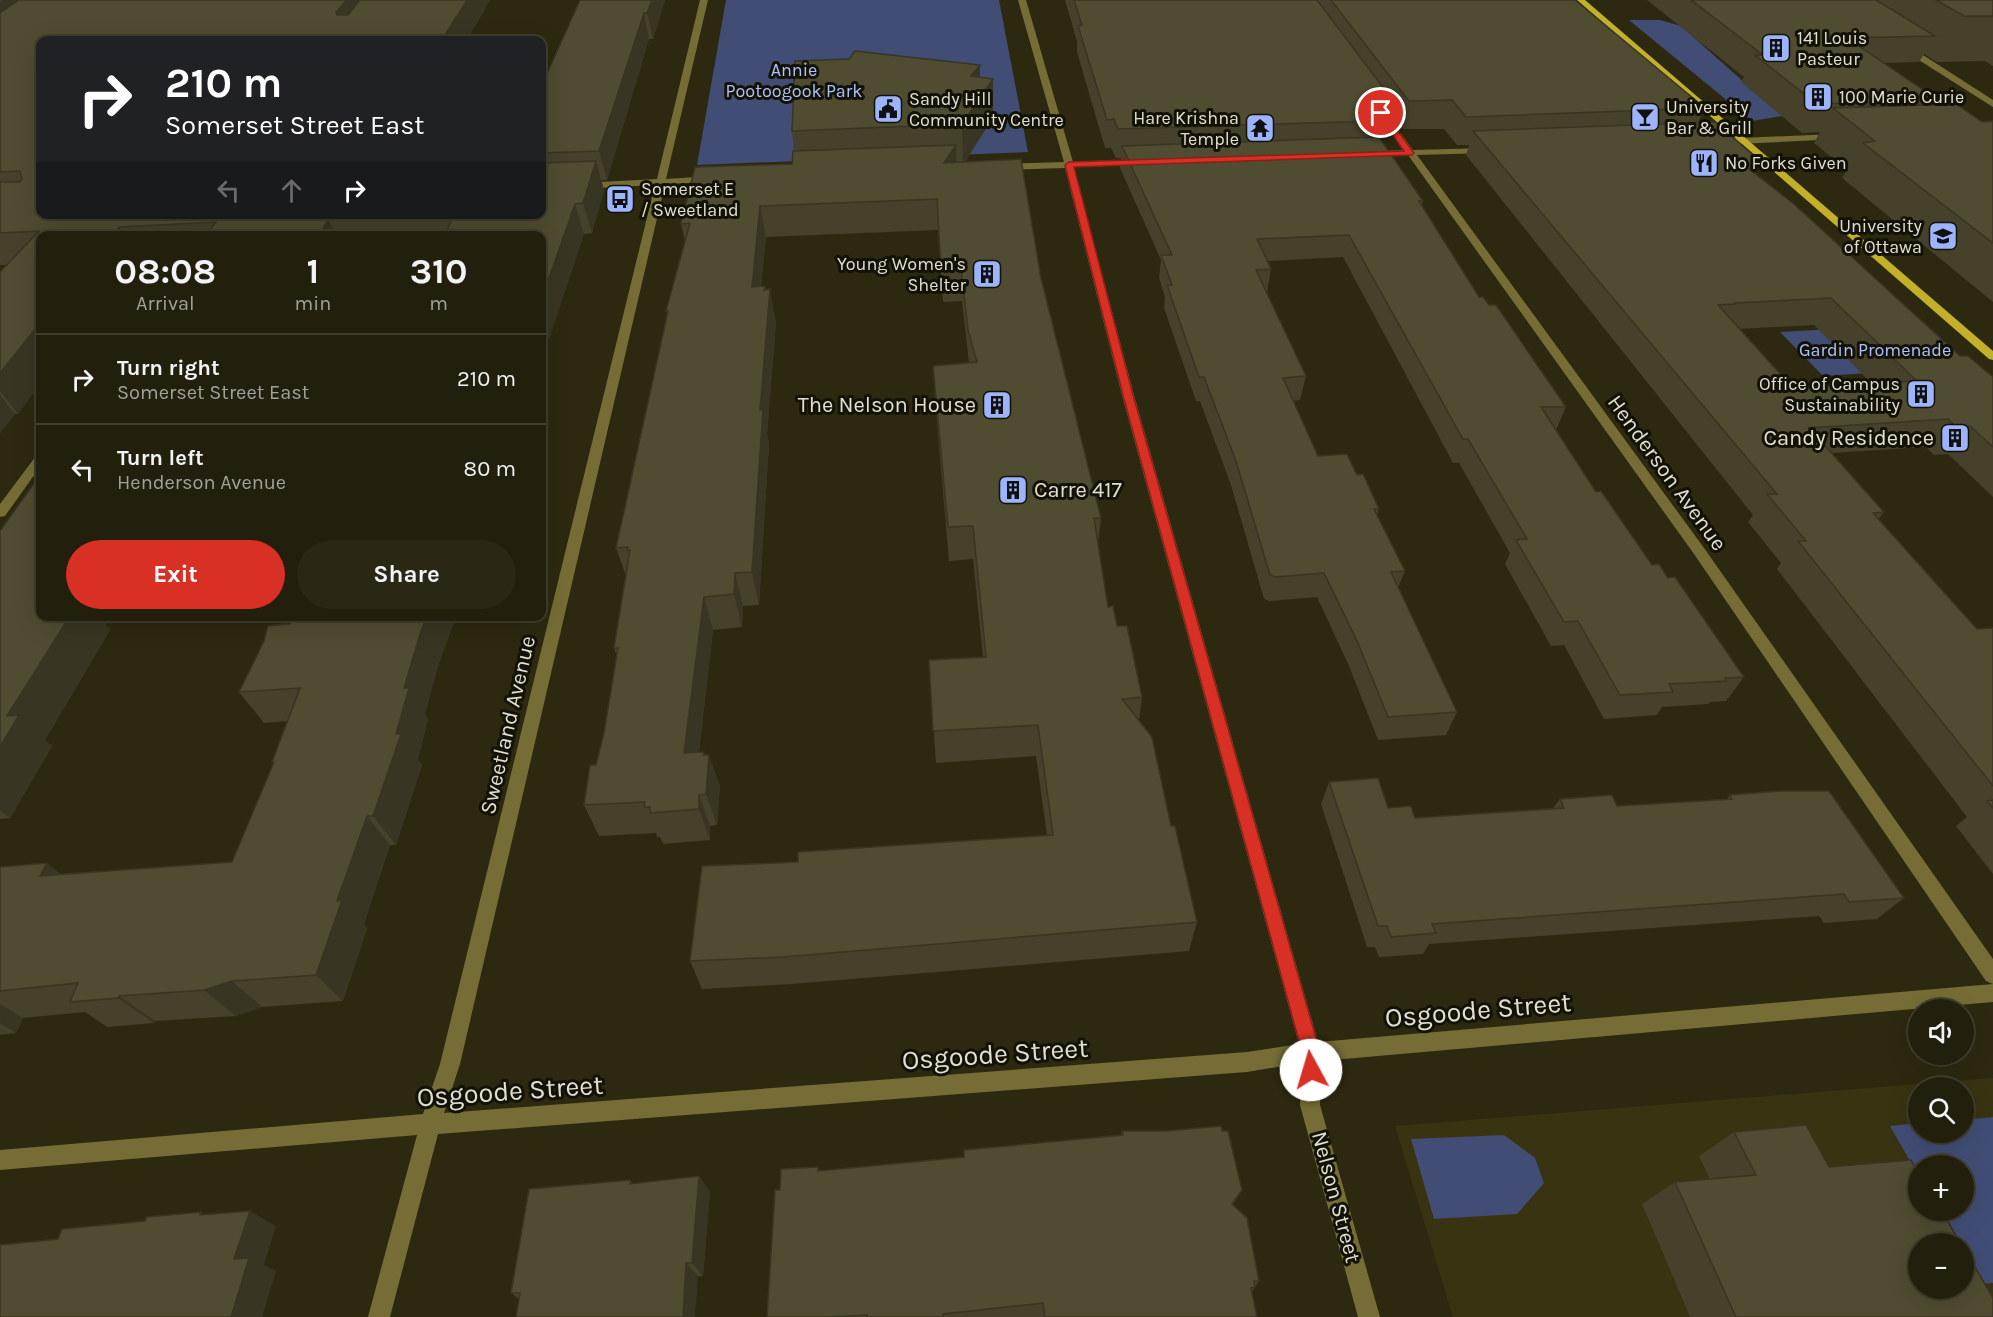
<!DOCTYPE html>
<meta charset="utf-8">
<style>
body{margin:0;font-family:Karla,sans-serif;background:#2a2715;color:#f1f3f6;height:100vh;display:flex;flex-direction:column;font-size:22px;white-space:nowrap}
*{box-sizing:border-box;margin:0}
p{font-size:20px;color:#a2a29d}
.icon{flex:none;width:33px;height:33px;fill:none;stroke:currentColor;stroke-width:2;stroke-linecap:round;stroke-linejoin:round}
.map{position:relative;flex:1;overflow:hidden}
.drawer{position:absolute;left:36px;top:231px;width:510px;height:390px;display:flex;flex-direction:column;background:#221f0c;border-radius:12px;box-shadow:0 6px 24px #0002,0 0 0 2px #3f3d2d}
.drawer>*{flex:none}
.banner{position:absolute;left:36px;top:36px;width:510px;height:183px;border-radius:12px;box-shadow:0 6px 24px #0002,0 0 0 2px #3f3d2d;background:#202124;color:#fff;overflow:hidden}
.buttons{position:absolute;left:1908px;top:999px;display:grid;gap:12px}
.buttons a{display:grid;place-items:center;width:66px;height:66px;border-radius:50%;background:#221f0c;box-shadow:0 6px 24px #0002,0 0 0 2px #3f3d2d;font-size:30px}
.pin{position:absolute;display:grid;place-items:center;width:51px;height:51px;color:#fff;margin:-26px;border:3px solid #fff;border-radius:50%;box-shadow:0 2px 6px #0007}
.me{position:absolute;width:66px;margin:-33px;rotate:354deg;stroke-linejoin:round;filter:drop-shadow(0 0 4px #0008)}
.turn{display:flex;align-items:center;gap:21px;height:126px;padding:0 30px;font-size:27px}
.turn .icon{width:78px;height:78px;stroke-width:2.5}
.turn b{display:block;font-size:42px;line-height:51px}
.lanes{display:flex;align-items:center;height:57px;padding:0 30px;background:#0003;justify-content:center;gap:30px;direction:ltr}
.lanes .off{opacity:.35}
.eta{display:flex;justify-content:space-evenly;align-items:center;height:102px;text-align:center}
.eta b{font-size:36px;font-weight:700;line-height:42px}
.primary-button{display:flex;gap:12px;margin-top:auto;padding:12px 30px}
.primary-button a{flex:1;height:69px;border-radius:36px;background:#d93025;color:#fff;font-size:24px;font-weight:700;line-height:69px;text-align:center}
.primary-button a+a{background:#2a2715;color:#f1f3f6}
ul{padding:0;list-style:none}
li{display:flex;align-items:center;gap:18px;height:90px;padding:0 30px;border-top:2px solid #3f3d2d}
li div{flex:1}
li b{display:block;font-size:22px}
li em{font-style:normal}
.map>svg:first-child{display:block}
.built{fill:#383311;fill-rule:evenodd}
.green{fill:#414d75}
.lines{fill:none;stroke-linecap:round;stroke-linejoin:round}
.minor{fill:#756d35;fill-rule:evenodd}
.major{fill:#c3b029;fill-rule:evenodd}
.wall{fill:#45412a;fill-rule:evenodd}
.shaded-wall{fill:#383522}
.building{fill:#504c31;stroke:#383522;stroke-width:1.5;fill-rule:evenodd}
.route{fill:#d93025;stroke:#8d1f18;stroke-width:1.5}
.labels{text-anchor:middle;dominant-baseline:central;stroke-width:6;stroke-linejoin:round;paint-order:stroke}
.far-poi-label{font-size:18px;fill:#e1dfd0;stroke:#131207;text-anchor:start}
.far-park-label{font-size:18px;fill:#afc1fc;stroke:#131207}
.poi-label{font-size:22px;fill:#e1dfd0;stroke:#131207;text-anchor:end}
.street-label{font-size:22px;fill:#e1dfd0;stroke:#131207}
.near-street-label{font-size:27px;fill:#e1dfd0;stroke:#131207}
</style>
<div class="map">
<svg width="1993" height="1317" viewBox="0 0 1993 1317">
<rect width="100%" height="100%" fill="#2d2910"/>
<path class="built" d="M1993,1078V1317H1453L1395,1126ZM1918,1088H1964V1132H1918ZM1918,1166H1964V1210H1918ZM1918,1244H1964V1288H1918Z"/>
<path class="green" d="M726,0H999L1028,152L697,165Z
M1629,20H1660L1681,26L1782,116L1752,121Z
M1886,326L1934,369L1823,376L1780,332Z
M1993,1117V1283L1982,1284L1964,1252V1244L1959,1243L1939,1211L1964,1210V1166H1918V1175L1890,1126L1918,1123V1132H1964V1120Z
M1504,1135L1535,1158L1544,1183L1517,1214L1434,1219L1411,1139Z"/>
<g class="lines">
<path class="minor" d="M700,0H708L666,179L712,176L717,179L712,182L665,184L460,1064L444,1113L1247,1052L1299,1044L1122,395L1065,168L1003,170L998,167L1003,164L1064,162L1018,0H1026L1073,162L1141,159L1146,162L1141,165L1074,167L1134,395L1318,1042L1993,984V1002L1321,1061L1320,1105L1380,1317H1358L1300,1105L1301,1063L1247,1072L438,1134L390,1317H368L417,1135L0,1170V1150L423,1114L440,1064L655,185L542,191V185L657,179Z
M1903,46H1909L1993,100V107L1903,50Z
M1377,104L1380,105L1413,150L1489,148L1491,150L1486,153L1417,155L1704,548L1993,959V984L1986,981L1694,554L1408,155L1369,156L1367,154L1372,151L1404,150L1373,107Z
M1836,134L1840,137L1839,139L1717,145L1713,142L1717,139Z
M40,455V467L5,516L0,517V504L36,456Z"/>
<path class="major" d="M1577,0H1585L1993,351V360L1989,359Z"/>
</g>
<path class="wall" d="M0,0H490L467,40H40V214H542V85L580,0H665L653,39H649L607,180H601L604,190L592,233L584,234L549,339L544,342L542,349V236H40L18,414H15L0,433V272L7,265H0Z
M1065,0H1575L1705,108L1698,123L1759,160L1757,164L1759,165L1754,173L1960,356L1993,377V497L1948,454L1934,455L1926,447L1831,453L1884,512L1878,520L1977,629L1993,628V874L1956,826L1967,817L1777,569L1781,563L1748,522L1753,515L1466,155L1469,145H1457L1444,129H1401L1391,115L1387,130L1372,131L1370,137L1423,201L1422,206L1479,297L1489,305L1566,407L1556,430L1596,492L1652,565L1668,578L1744,677L1726,701L1711,702L1708,704L1662,707L1657,715L1604,719L1564,645L1551,646L1505,564L1510,553L1459,463H1453L1343,257L1268,261L1271,269L1267,292L1306,376L1300,400L1293,401L1318,456L1357,475L1379,509L1377,515L1405,571L1398,588L1457,712L1446,735L1378,740L1349,666L1317,597L1269,601L1264,599L1231,485L1200,401H1196L1164,308L1165,297L1159,278L1161,260L1120,168L1121,158H1116L1111,148H1105L1077,52V41ZM1814,325L1872,384L1793,388L1739,329Z
M1647,0H1993V66L1985,61L1937,62L1924,54L1919,62L1884,63L1938,100L1935,105L1982,122L1993,121V302L1842,178L1847,170L1814,143L1820,132L1802,133L1741,82L1744,77Z
M980,77L993,118L965,162L1041,278L1101,518L1098,545L1108,607L1117,626L1142,697L1139,720L1171,826L1197,922L1189,951L792,984L702,989L690,961L798,862L1047,835L1036,756L936,763L929,660L983,657L973,559L949,561L935,399L933,366L969,363L962,301L943,302L938,230L766,237L761,286H765L776,322L767,434L769,443L759,605L743,606L742,627L713,630L699,752L705,755L720,786L717,825L710,826V840L663,844L660,837H657L656,833L599,836L584,805L596,765L604,733L617,657L614,648L626,576L616,548L667,315L666,311L685,241L681,224L792,164L794,151L792,131Z
M0,531L40,616H110L105,625L110,630L45,740L52,746L10,818L0,819Z
M294,616H456L438,666L425,714L428,719L418,759L422,765L396,845H390L364,924L367,928L343,1001L262,1007L236,1016L155,1021L154,1023L107,1027L85,1012L23,1018L16,1033L0,1035V867L61,874L232,862L273,765L272,762L287,721L264,723L239,692L290,624Z
M1329,782L1388,808L1415,818L1553,808L1560,799L1617,806L1726,800L1730,795L1904,898L1877,919L1824,923L1819,916L1429,944L1423,954L1379,957L1375,947H1367L1321,804Z
M1122,1131H1222L1242,1190L1233,1205L1259,1281L1252,1292L1257,1317H767L780,1190L818,1167L820,1171L964,1157L1121,1135Z
M1734,1132L1829,1167L1993,1317H1690L1642,1204L1675,1182L1710,1179L1699,1156Z
M699,1176L710,1192L703,1276L519,1299L511,1293L630,1180L633,1184Z"/>
<path class="shaded-wall" d="M3,0H52L0,41V2Z
M347,0H377L347,40L337,15L336,12Z
M467,0H490L467,40H442Z
M652,0H665L653,39L647,13Z
M644,13L649,39L607,180L599,151Z
M980,65V98L993,79V118L963,164L962,124L971,76Z
M956,145L957,175L944,163Z
M596,161L604,190L592,233L583,203Z
M575,204L584,234L549,339L544,342L542,349V298Z
M760,206L766,237L757,319L752,287Z
M328,219L336,236H319Z
M119,227L125,236H112Z
M765,286L768,309L770,289L776,322L767,434L769,443L759,605L752,572L760,410Z
M40,323V385L18,414L0,391V373Z
M0,395L15,414L0,433Z
M735,573L743,606L742,627L734,594Z
M704,597L713,630L695,785L684,753Z
M70,616H110L105,625L110,630L45,740L52,746L10,818L0,810V747L7,716Z
M427,616H456L438,666L425,714L428,719L418,759L422,765L396,845L373,816L396,734L404,688L420,634Z
M704,752L708,765L709,755L720,786L717,825L706,794Z
M699,795L710,826V840L699,809Z
M367,816L390,845L364,924L367,928L343,1001L316,975L337,901Z
M47,863L82,891L40,876Z
M232,981L262,1007L236,1016L204,990Z
M119,996L155,1021L154,1023L118,998Z
M0,1004L23,1018L16,1033L0,1023Z
M699,1176L710,1192L703,1276L692,1263Z
M250,1211L276,1226L264,1265L276,1271L262,1317H231L234,1259Z
M686,1263L698,1276L695,1317H683Z"/>
<path class="building" d="M19,0H347L336,12L337,15H348L360,0H467L442,40H40V214H542V163L596,161L583,203L575,204L542,298V236H444L454,215L328,219L319,236H219L221,234H207L216,222L119,227L112,236H40V323L0,373V272L39,231L0,233V182H20L22,179L20,171L0,172V13Z
M580,0H652L647,13H644L599,151L542,153V85Z
M1074,0H1317L1394,102L1363,104L1374,121L1118,129L1114,119L1107,120L1078,26L1082,25Z
M1331,0H1575L1705,108L1466,117L1452,100L1409,101Z
M1691,0H1876L1935,36L1847,38L1938,100L1817,104L1755,55H1763Z
M1936,0H1993V16H1964Z
M855,51L980,65L971,76L993,79L962,124L792,131L795,61L849,59Z
M1956,104L1982,122L1993,121V243L1863,143L1875,141L1833,108Z
M1715,122L1759,160L1754,161L1759,165L1743,164L1795,205L1960,356H1968L1993,377V447L1970,426L1956,427L1948,419L1809,428L1884,512L1873,513L1977,629L1993,628V786L1798,541H1806L1767,494H1777L1473,131ZM1831,298L1917,381L1793,388L1718,305L1735,304L1734,303Z
M1379,137L1423,201H1419L1479,297H1483L1489,305H1496L1566,407H1541L1596,492L1601,491L1652,565L1659,564L1668,578L1675,577L1744,677L1725,678L1726,681L1669,684L1673,692L1620,695L1578,621L1564,622L1516,540L1527,539L1468,439H1463L1349,235L1257,239L1271,269L1256,270L1306,376L1283,378L1318,456L1347,454L1357,475L1363,474L1379,509H1374L1405,571L1391,572L1457,712L1388,717L1358,643L1324,573L1275,577L1270,575L1236,461L1204,377H1199L1167,285H1172L1161,255H1172L1122,146Z
M956,145L944,163L1021,159L1041,278L1101,518H1094L1108,607L1113,606L1117,626H1127L1142,697L1122,699L1152,737L1171,826H1175L1197,922L783,957L690,961L702,866L798,862V852L1053,835L1038,725L933,731L929,660L986,657L973,526L948,527L933,366L977,362L968,330L961,269L941,270L937,199L760,206L752,287L765,286L764,290L770,289L760,410H763L752,572L735,573L734,594L704,597L684,753L704,752L703,755H709L706,794L699,795V809L650,813V807H644L645,802L584,805L590,765H596L604,733L618,648H614L630,550H627L628,547L616,548L668,311H666L690,223L681,224L695,167L792,164L793,151Z
M40,475V616H70L7,716L19,715L0,747V531Z
M294,616H427L420,634L404,688H409L396,734H401L373,816H367L337,901L342,900L316,975L232,981L204,990L119,996L118,998L70,1002L78,983L0,991V867L47,863L40,876L232,862L274,762H272L300,688L239,692L264,641L268,626L290,624Z
M1378,778L1388,808L1411,806L1415,818L1564,808L1560,799L1612,795L1617,806L1732,799L1730,795L1779,791H1829L1904,898L1849,902L1844,894L1432,924L1436,933L1391,937L1387,926H1378L1329,782Z
M1993,800V808L1987,801Z
M1806,1125L1829,1167L1911,1160L1918,1172V1210H1941L1961,1244H1918V1288H1964V1248L1993,1298V1317H1736L1675,1182L1756,1175L1734,1132Z
M1221,1126L1222,1131H1228L1242,1190L1232,1204L1247,1218L1259,1281H1254L1255,1287L1251,1288L1257,1317H1045L1043,1303L943,1314V1317H867V1315L829,1317H767L775,1190H780L781,1169L818,1167V1171L964,1157V1150L1123,1135L1122,1131H1166Z
M699,1176L692,1263H686L683,1317H516L520,1293H511L529,1189L630,1180V1184Z
M250,1211L234,1259L249,1258L231,1317H0V1245L58,1239L62,1229L145,1221L147,1217L201,1212L200,1215Z"/>
<path class="route" d="M1378,112H1384L1414,153L1412,155L1074,167L1133,395L1320,1052V1070L1317,1076L1311,1078L1304,1076L1302,1070V1052L1123,395L1065,165L1069,162L1404,151L1377,113Z"/>
<defs>
<g id="building-square" transform="scale(1.5)"><rect x="-9" y="-9" width="18" height="18" rx="4" fill="#9db4fd" stroke="#131207"/><path d="M-4-6H4V6H1V3H-1V6H-4ZM-2.5-4.3h1.7v1.8h-1.7ZM.8-4.3h1.7v1.8H.8ZM-2.5-1h1.7V.8h-1.7ZM.8-1h1.7V.8H.8Z" fill="#111"/></g>
<g id="civic-square" transform="scale(1.5)"><rect x="-9" y="-9" width="18" height="18" rx="4" fill="#9db4fd" stroke="#131207"/><path d="M-.6-6.5H3V-4.5H.6V-3L4-1V1h2V6H-6V1h2V-1L-.6-3ZM-1.2 2.5V6h2.4V2.5Z" fill="#111"/></g>
<g id="bar-square" transform="scale(1.5)"><rect x="-9" y="-9" width="18" height="18" rx="4" fill="#9db4fd" stroke="#131207"/><path d="M-6-5H6L.8 .8V4.5H3.5V6h-7V4.5H-.8V.8Z" fill="#111"/></g>
<g id="temple-square" transform="scale(1.5)"><rect x="-9" y="-9" width="18" height="18" rx="4" fill="#9db4fd" stroke="#131207"/><path d="M0-6L5-2H3V0L6.5 2.5H4V6H1.5V3h-3V6H-4V2.5H-6.5L-3 0V-2H-5Z" fill="#111"/></g>
<g id="restaurant-square" transform="scale(1.5)"><rect x="-9" y="-9" width="18" height="18" rx="4" fill="#9db4fd" stroke="#131207"/><path d="M-5-6h1v4h1v-4h1v4h1v-4h1v5L-1.5 .5V6h-2V.5L-5-1ZM5-6V6H3V1.5H1.5Q1.5-4 5-6Z" fill="#111"/></g>
<g id="bus-square" transform="scale(1.5)"><rect x="-9" y="-9" width="18" height="18" rx="4" fill="#9db4fd" stroke="#131207"/><path d="M-5-6H5V4H4V6H2V4H-2V6H-4V4H-5ZM-3.5-4V0h7V-4ZM-3.5 1.2v1.5H-2V1.2ZM2 1.2v1.5H3.5V1.2Z" fill="#111"/></g>
<g id="university-square" transform="scale(1.5)"><rect x="-9" y="-9" width="18" height="18" rx="4" fill="#9db4fd" stroke="#131207"/><path d="M0-5L7-2L0 1L-7-2ZM-4 1L0 2.5L4 1V4Q0 6-4 4Z" fill="#111"/></g>
</defs>
<g fill-rule="evenodd">
<use href="#building-square" x="1776" y="48"/>
<use href="#building-square" x="1818" y="97"/>
<use href="#civic-square" x="888" y="109"/>
<use href="#bar-square" x="1645" y="117"/>
<use href="#temple-square" x="1260" y="128"/>
<use href="#restaurant-square" x="1704" y="163"/>
<use href="#bus-square" x="620" y="199"/>
<use href="#university-square" x="1943" y="236"/>
<use href="#building-square" x="987" y="274"/>
<use href="#building-square" x="1921" y="394"/>
<use href="#building-square" x="997" y="405"/>
<use href="#building-square" x="1955" y="438"/>
<use href="#building-square" x="1013" y="490"/>
</g>
<g class="labels">
<g class="far-poi-label">
<text x="1797" y="38">141 Louis<tspan x="1797" dy="21">Pasteur</tspan></text>
<text x="1839" y="97">100 Marie Curie</text>
<text x="909" y="99">Sandy Hill<tspan x="909" dy="21">Community Centre</tspan></text>
<text x="1666" y="107">University<tspan x="1666" dy="21">Bar &amp; Grill</tspan></text>
<text x="1239" y="118" text-anchor="end">Hare Krishna<tspan x="1239" dy="21">Temple</tspan></text>
<text x="1725" y="163">No Forks Given</text>
<text x="641" y="189">Somerset E<tspan x="641" dy="21">/ Sweetland</tspan></text>
<text x="1922" y="226" text-anchor="end">University<tspan x="1922" dy="21">of Ottawa</tspan></text>
<text x="966" y="264" text-anchor="end">Young Women's<tspan x="966" dy="21">Shelter</tspan></text>
<text x="1900" y="384" text-anchor="end">Office of Campus<tspan x="1900" dy="21">Sustainability</tspan></text>
</g>
<g class="far-park-label">
<text x="794" y="70">Annie<tspan x="794" dy="21">Pootoogook Park</tspan></text>
<text x="1875" y="350">Gardin Promenade</text>
</g>
<g class="poi-label">
<text x="976" y="405">The Nelson House</text>
<text x="1934" y="438">Candy Residence</text>
<text x="1034" y="490" text-anchor="start">Carre 417</text>
</g>
<g class="street-label">
<text transform="translate(1667 473) rotate(54)">Henderson Avenue</text>
<text transform="translate(508 725) rotate(-77)">Sweetland Avenue</text>
<text transform="translate(1336 1197) rotate(75)">Nelson Street</text>
</g>
<g class="near-street-label">
<text transform="translate(1478 1010) rotate(-5)">Osgoode Street</text>
<text transform="translate(995 1054) rotate(-4)">Osgoode Street</text>
<text transform="translate(510 1091) rotate(-4)">Osgoode Street</text>
</g>
</g>
</svg>
<div class="buttons">
<a><svg class="icon" aria-label="sound" viewBox="0 0 24 24"><path d="M4 9h4l5-4v14l-5-4H4zM17 9q2 3 0 6"/></svg></a>
<a><svg class="icon" aria-label="search" viewBox="0 0 24 24"><circle cx="10" cy="10" r="6"/><path d="M15 15l6 6"/></svg></a>
<a>+</a>
<a>−</a>
</div>
<div class="pin" style="left:1381px;top:113px;background:#d93025"><svg class="icon" aria-label="arrive" viewBox="0 0 24 24"><path d="M6 21V4h12l-3 4 3 4H6"/></svg></div>
<svg class="me" style="left:1311px;top:1070px" viewBox="-20 -20 40 40"><circle r="19" fill="#fff"/><path d="M0-13L10 11 0 6-10 11z" fill="#d93025"/></svg>
<div class="banner">
<div class="turn"><svg class="icon" aria-label="right" viewBox="0 0 24 24"><path d="M7 20v-9h11M14 6l5 5-5 5"/></svg><div><b>210 m</b>Somerset Street East</div></div>
<div class="lanes"><svg class="icon off" aria-label="left" viewBox="0 0 24 24"><path d="M17 20v-9H6M10 6l-5 5 5 5"/></svg><svg class="icon off" aria-label="ahead" viewBox="0 0 24 24"><path d="M12 20V5M6 11l6-6 6 6"/></svg><svg class="icon" aria-label="right" viewBox="0 0 24 24"><path d="M7 20v-9h11M14 6l5 5-5 5"/></svg></div>
</div>
<section class="drawer">
<div class="eta">
<div><b>08:08</b><p>Arrival</p></div>
<div><b>1</b><p>min</p></div>
<div><b>310</b><p>m</p></div>
</div>
<ul>
<li><svg class="icon" aria-label="right" viewBox="0 0 24 24"><path d="M7 20v-9h11M14 6l5 5-5 5"/></svg><div><b>Turn right</b><p>Somerset Street East</p></div><em>210 m</em></li>
<li><svg class="icon" aria-label="left" viewBox="0 0 24 24"><path d="M17 20v-9H6M10 6l-5 5 5 5"/></svg><div><b>Turn left</b><p>Henderson Avenue</p></div><em>80 m</em></li>
</ul>
<div class="primary-button"><a>Exit</a><a>Share</a></div>
</section>
</div>
